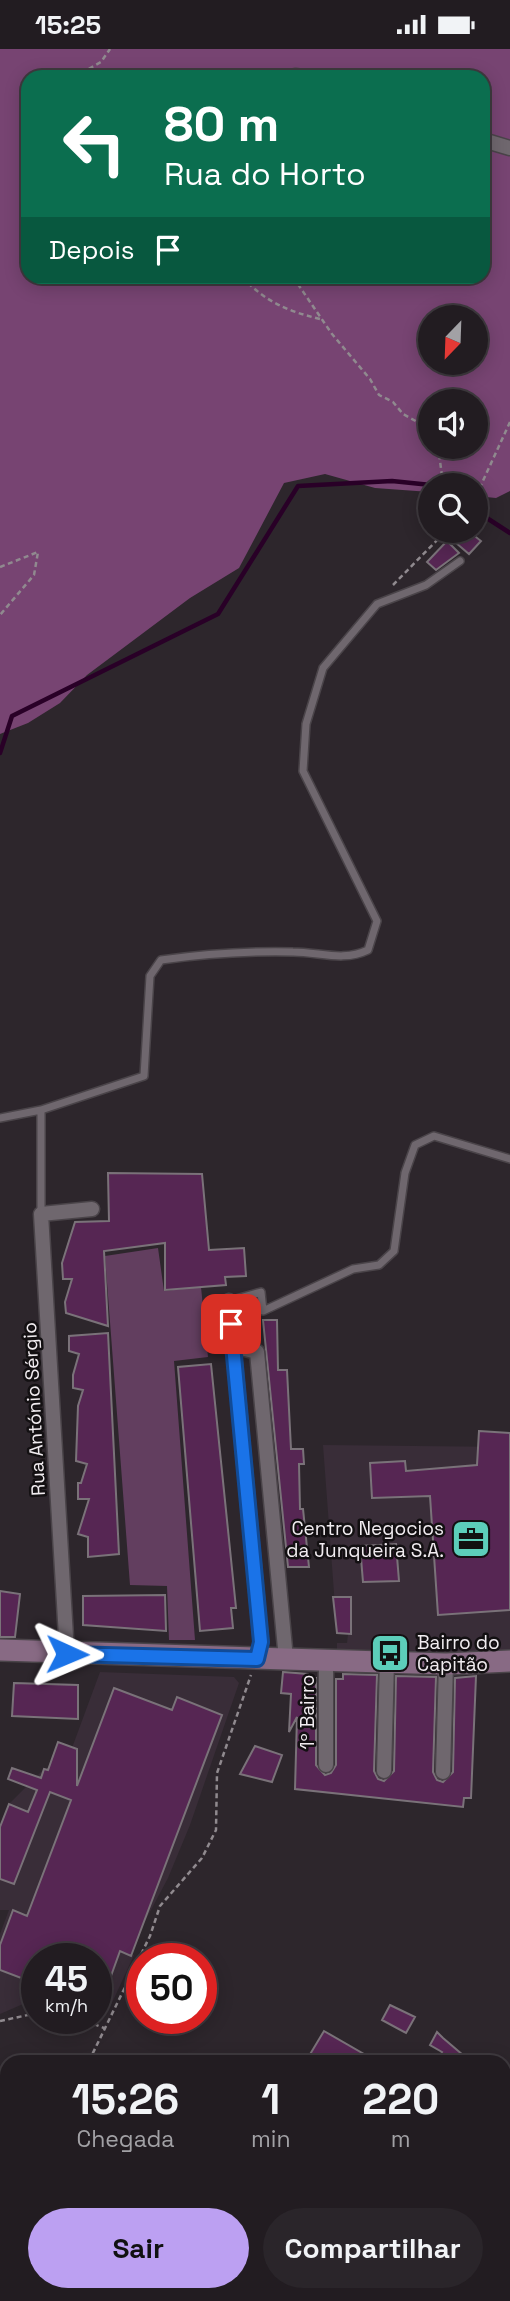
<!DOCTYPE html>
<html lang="pt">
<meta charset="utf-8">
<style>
body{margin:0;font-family:"Space Grotesk",sans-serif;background:#2a252a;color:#f1f3f6;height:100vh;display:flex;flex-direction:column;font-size:26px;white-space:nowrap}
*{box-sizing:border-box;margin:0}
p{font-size:23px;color:#a2a1a5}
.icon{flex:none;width:38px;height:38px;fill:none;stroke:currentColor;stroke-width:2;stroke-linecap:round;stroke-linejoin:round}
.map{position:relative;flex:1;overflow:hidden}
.side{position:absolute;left:0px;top:2006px;width:511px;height:247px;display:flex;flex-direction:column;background:#221c21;border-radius:21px 21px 0 0;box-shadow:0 4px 18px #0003,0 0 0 2px #3f3a3f}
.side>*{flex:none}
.banner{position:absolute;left:21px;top:21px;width:469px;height:214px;border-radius:21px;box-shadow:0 4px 18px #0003,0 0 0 2px #3f3a3f;background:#0b6e4f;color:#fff;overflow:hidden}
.needle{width:46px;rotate:203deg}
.buttons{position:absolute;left:418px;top:256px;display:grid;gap:14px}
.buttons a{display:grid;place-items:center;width:70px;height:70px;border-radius:50%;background:#221c21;box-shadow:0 4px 18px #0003,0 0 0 2px #3f3a3f;font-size:35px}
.speed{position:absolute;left:21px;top:1894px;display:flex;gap:14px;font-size:35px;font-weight:700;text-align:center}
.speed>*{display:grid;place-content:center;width:91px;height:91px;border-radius:50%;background:#221c21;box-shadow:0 4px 18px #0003,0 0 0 2px #3f3a3f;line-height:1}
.speed small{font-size:18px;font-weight:400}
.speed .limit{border:10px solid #d22;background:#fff;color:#111}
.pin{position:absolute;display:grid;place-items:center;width:60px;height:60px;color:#fff;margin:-30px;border-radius:14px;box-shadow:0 4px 10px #0006}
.me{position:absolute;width:77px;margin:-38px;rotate:91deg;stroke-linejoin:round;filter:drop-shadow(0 0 5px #0008)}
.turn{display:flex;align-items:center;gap:24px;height:147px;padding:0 28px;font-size:32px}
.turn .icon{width:91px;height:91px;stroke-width:2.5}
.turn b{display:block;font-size:49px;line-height:60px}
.then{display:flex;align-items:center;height:66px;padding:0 28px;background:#0003;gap:14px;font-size:26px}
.eta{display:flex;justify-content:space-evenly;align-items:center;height:119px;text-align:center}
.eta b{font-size:42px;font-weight:800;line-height:49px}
.cta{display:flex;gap:14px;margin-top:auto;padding:14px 28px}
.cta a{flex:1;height:80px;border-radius:42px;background:#bca0f2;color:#111;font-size:28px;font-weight:800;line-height:80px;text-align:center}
.cta a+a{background:#2a252a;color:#f1f3f6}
.status{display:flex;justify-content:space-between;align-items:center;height:49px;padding:0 35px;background:#221c21;direction:ltr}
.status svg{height:19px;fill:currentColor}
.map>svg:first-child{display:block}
.built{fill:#392d38}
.green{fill:#623e5f}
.forest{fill:#774472;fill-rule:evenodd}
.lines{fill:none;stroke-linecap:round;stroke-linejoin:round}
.stream{stroke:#290027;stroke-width:4.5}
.building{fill:#562653;stroke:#7a7279;stroke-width:2}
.lane-casing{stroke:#4a4449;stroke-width:10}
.street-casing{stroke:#4a4449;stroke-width:17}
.secondary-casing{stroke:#4a4449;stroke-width:24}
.path{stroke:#908a8f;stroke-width:2.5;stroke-dasharray:5 3.5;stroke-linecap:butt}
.lane{stroke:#6f676e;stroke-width:7}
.street{stroke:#6f676e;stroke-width:14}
.secondary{stroke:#886a84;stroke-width:21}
.route-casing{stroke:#114b97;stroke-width:18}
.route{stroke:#1a73e8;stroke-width:12}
.labels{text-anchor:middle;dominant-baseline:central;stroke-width:5;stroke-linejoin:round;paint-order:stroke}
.street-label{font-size:19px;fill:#f1ecf0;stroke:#131012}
.poi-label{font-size:19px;fill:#f1ecf0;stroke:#131012;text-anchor:end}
</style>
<div class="status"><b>15:25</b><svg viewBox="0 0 49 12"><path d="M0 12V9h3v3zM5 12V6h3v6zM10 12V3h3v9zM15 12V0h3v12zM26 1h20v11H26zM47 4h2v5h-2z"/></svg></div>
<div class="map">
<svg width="510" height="2252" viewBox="0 0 510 2252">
<rect width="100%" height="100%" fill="#2d262c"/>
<path class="built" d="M323,1396L510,1398V1601L481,1604L347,1600V1605H337V1594H347L348,1585L337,1584Z
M100,1623L234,1628L239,1634L190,1776L168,1829L144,1874L131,1906H134L111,1956L96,1959V1909H37V1949L0,1965V1885L9,1861H0V1778L9,1755L44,1720L62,1726Z"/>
<path class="green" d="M158,1199L164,1242L201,1238L208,1308L174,1312L195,1591H169L167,1537L130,1536L105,1207Z"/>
<path class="forest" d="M0,0H510V442L496,449L476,447V436H430V443L375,439L325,425L284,434L239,519L190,549L87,626L60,654L28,674L0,685ZM28,28H483V228H28ZM430,268H476V313H430ZM430,352H476V397H430Z
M170,2245H394L454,2252H167Z"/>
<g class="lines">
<path class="stream" d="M476,462L510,484
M0,704L12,667L218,565L298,437L392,432L431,436"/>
</g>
<path class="building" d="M467,481L481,492L469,505L456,494Z
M447,492L459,504L436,521L427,513Z
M108,1124L202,1125L209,1201L244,1199L246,1227L225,1228L226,1236L165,1241V1194L104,1202L108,1277L66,1264L65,1253L72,1230H63L62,1214L75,1173L109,1172Z
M263,1271H277L278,1321H287L291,1400H303L304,1415H299L300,1460H303L309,1518H288Z
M108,1284L119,1505L88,1508V1488L78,1485L89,1450H78V1434H81L87,1415L76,1412L78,1357L83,1341L73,1339V1326L79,1305L69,1302V1287Z
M211,1315L236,1559H231L233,1579L200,1582L178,1318Z
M479,1382L510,1384V1561L438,1566L430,1447L372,1449L370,1414L405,1412L406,1422L477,1416Z
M396,1495L399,1532L363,1533L360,1497Z
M0,1542L20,1545L15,1588H0Z
M165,1546L166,1582L83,1576V1547Z
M333,1548H351V1585L337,1584Z
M283,1623L308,1625V1629H316V1716L325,1726L331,1724L336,1716V1630H343V1625L377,1626L374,1722L378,1730L384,1732L394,1722L396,1627L436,1628L433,1723L437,1731L443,1733L453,1723L455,1629L476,1627L471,1749H464L463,1758L295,1740L297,1668L289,1683L291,1645L281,1644Z
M14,1634L78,1636V1670L12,1667Z
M114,1639L172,1661L177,1648L222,1666L131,1907L120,1902L98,1963L96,1909H37V1935L0,1921V1896L13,1861L27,1867L71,1751L50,1743L14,1835L0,1830V1778L9,1755L28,1763L37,1741L8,1730L12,1719L41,1729L44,1720L48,1721L58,1693L77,1700V1737Z
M255,1697L282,1706L272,1733L240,1725Z
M390,1956L415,1968L406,1984L382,1971Z
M324,1982L376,2012H306Z
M437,1983L443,1989L470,2012H436L442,2003L430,1996Z"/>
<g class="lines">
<g class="lane-casing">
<path id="lane" d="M0,1069L41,1061
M41,1165V1061L144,1027L150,927L161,911C204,905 250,902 293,903C320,903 343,913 368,901L377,872L303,722L306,675L323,619L377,555L426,536L460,512
M229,1252L261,1243L263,1262L353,1220L379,1216L394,1202L405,1124L415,1096L434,1087L510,1110"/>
</g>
<g class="street-casing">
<path id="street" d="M295,27L303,28
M483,91L510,99
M229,1252L261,1593L257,1610
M233,1297L257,1303L286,1610
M67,1605L41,1165L92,1160
M326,1610V1716
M384,1722L387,1613
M443,1723L446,1615
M504,2087H510"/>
</g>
<g class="secondary-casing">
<path id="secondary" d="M0,1601L446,1615L510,1612"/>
</g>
<path class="path" d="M74,28L101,13L110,0
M242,228C266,253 287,262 320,270
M293,228L332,285L370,330L379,346L393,353L403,365L430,380
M438,397L442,427L455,436
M476,447L510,373
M0,518L38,503L34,526L0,566
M393,536L447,481
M78,1969L104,1979
M0,1972L37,1964
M89,2012L150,1887L160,1857L202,1809L216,1781L217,1724L251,1626
M30,2245L32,2252
M119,2252L124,2245"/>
<use href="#lane" class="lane"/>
<use href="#street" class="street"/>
<use href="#secondary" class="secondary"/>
</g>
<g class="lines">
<g class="route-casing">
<path id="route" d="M67,1605L257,1610L261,1593L231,1275"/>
</g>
<use href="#route" class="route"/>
</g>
<defs>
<g id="office-square" transform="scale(2.0125)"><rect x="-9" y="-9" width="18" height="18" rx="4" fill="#5cceba" stroke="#131012"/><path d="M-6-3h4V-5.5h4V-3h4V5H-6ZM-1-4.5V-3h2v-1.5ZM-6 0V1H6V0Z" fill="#111"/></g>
<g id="bus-square" transform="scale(2.0125)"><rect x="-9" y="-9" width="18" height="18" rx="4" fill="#5cceba" stroke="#131012"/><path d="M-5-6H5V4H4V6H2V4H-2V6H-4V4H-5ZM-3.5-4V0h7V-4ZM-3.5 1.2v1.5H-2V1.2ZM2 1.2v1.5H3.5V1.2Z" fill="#111"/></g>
</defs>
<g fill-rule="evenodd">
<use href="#office-square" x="471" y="1490"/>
<use href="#bus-square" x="390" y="1604"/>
</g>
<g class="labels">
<g class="street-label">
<text transform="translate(34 1360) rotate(-93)">Rua António Sérgio</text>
<text transform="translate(307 1663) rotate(-90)">1º Bairro</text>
</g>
<g class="poi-label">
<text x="444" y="1479">Centro Negocios<tspan x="444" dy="22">da Junqueira S.A.</tspan></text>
<text x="417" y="1593" text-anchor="start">Bairro do<tspan x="417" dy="22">Capitão</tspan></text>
</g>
</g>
</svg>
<div class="buttons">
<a><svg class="needle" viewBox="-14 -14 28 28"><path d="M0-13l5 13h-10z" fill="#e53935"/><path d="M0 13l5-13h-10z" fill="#a2a1a5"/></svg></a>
<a><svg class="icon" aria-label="sound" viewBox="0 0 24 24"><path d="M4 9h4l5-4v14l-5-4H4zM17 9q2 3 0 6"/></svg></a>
<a><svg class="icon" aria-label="search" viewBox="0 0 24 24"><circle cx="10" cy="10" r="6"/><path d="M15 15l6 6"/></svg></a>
</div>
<div class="speed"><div>45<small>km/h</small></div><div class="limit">50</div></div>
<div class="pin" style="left:231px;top:1275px;background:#d93025"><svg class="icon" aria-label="arrive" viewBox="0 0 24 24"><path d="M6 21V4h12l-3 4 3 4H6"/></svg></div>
<svg class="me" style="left:67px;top:1605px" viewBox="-20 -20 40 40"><path d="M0-17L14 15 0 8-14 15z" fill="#1a73e8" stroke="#fff" stroke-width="4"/></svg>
<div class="banner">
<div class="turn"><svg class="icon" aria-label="left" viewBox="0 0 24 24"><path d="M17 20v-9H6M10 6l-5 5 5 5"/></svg><div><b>80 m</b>Rua do Horto</div></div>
<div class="then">Depois<svg class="icon" aria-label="arrive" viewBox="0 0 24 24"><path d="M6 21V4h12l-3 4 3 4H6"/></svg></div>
</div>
<section class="side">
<div class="eta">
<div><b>15:26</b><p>Chegada</p></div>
<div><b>1</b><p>min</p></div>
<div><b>220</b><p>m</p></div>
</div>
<div class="cta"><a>Sair</a><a>Compartilhar</a></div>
</section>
</div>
